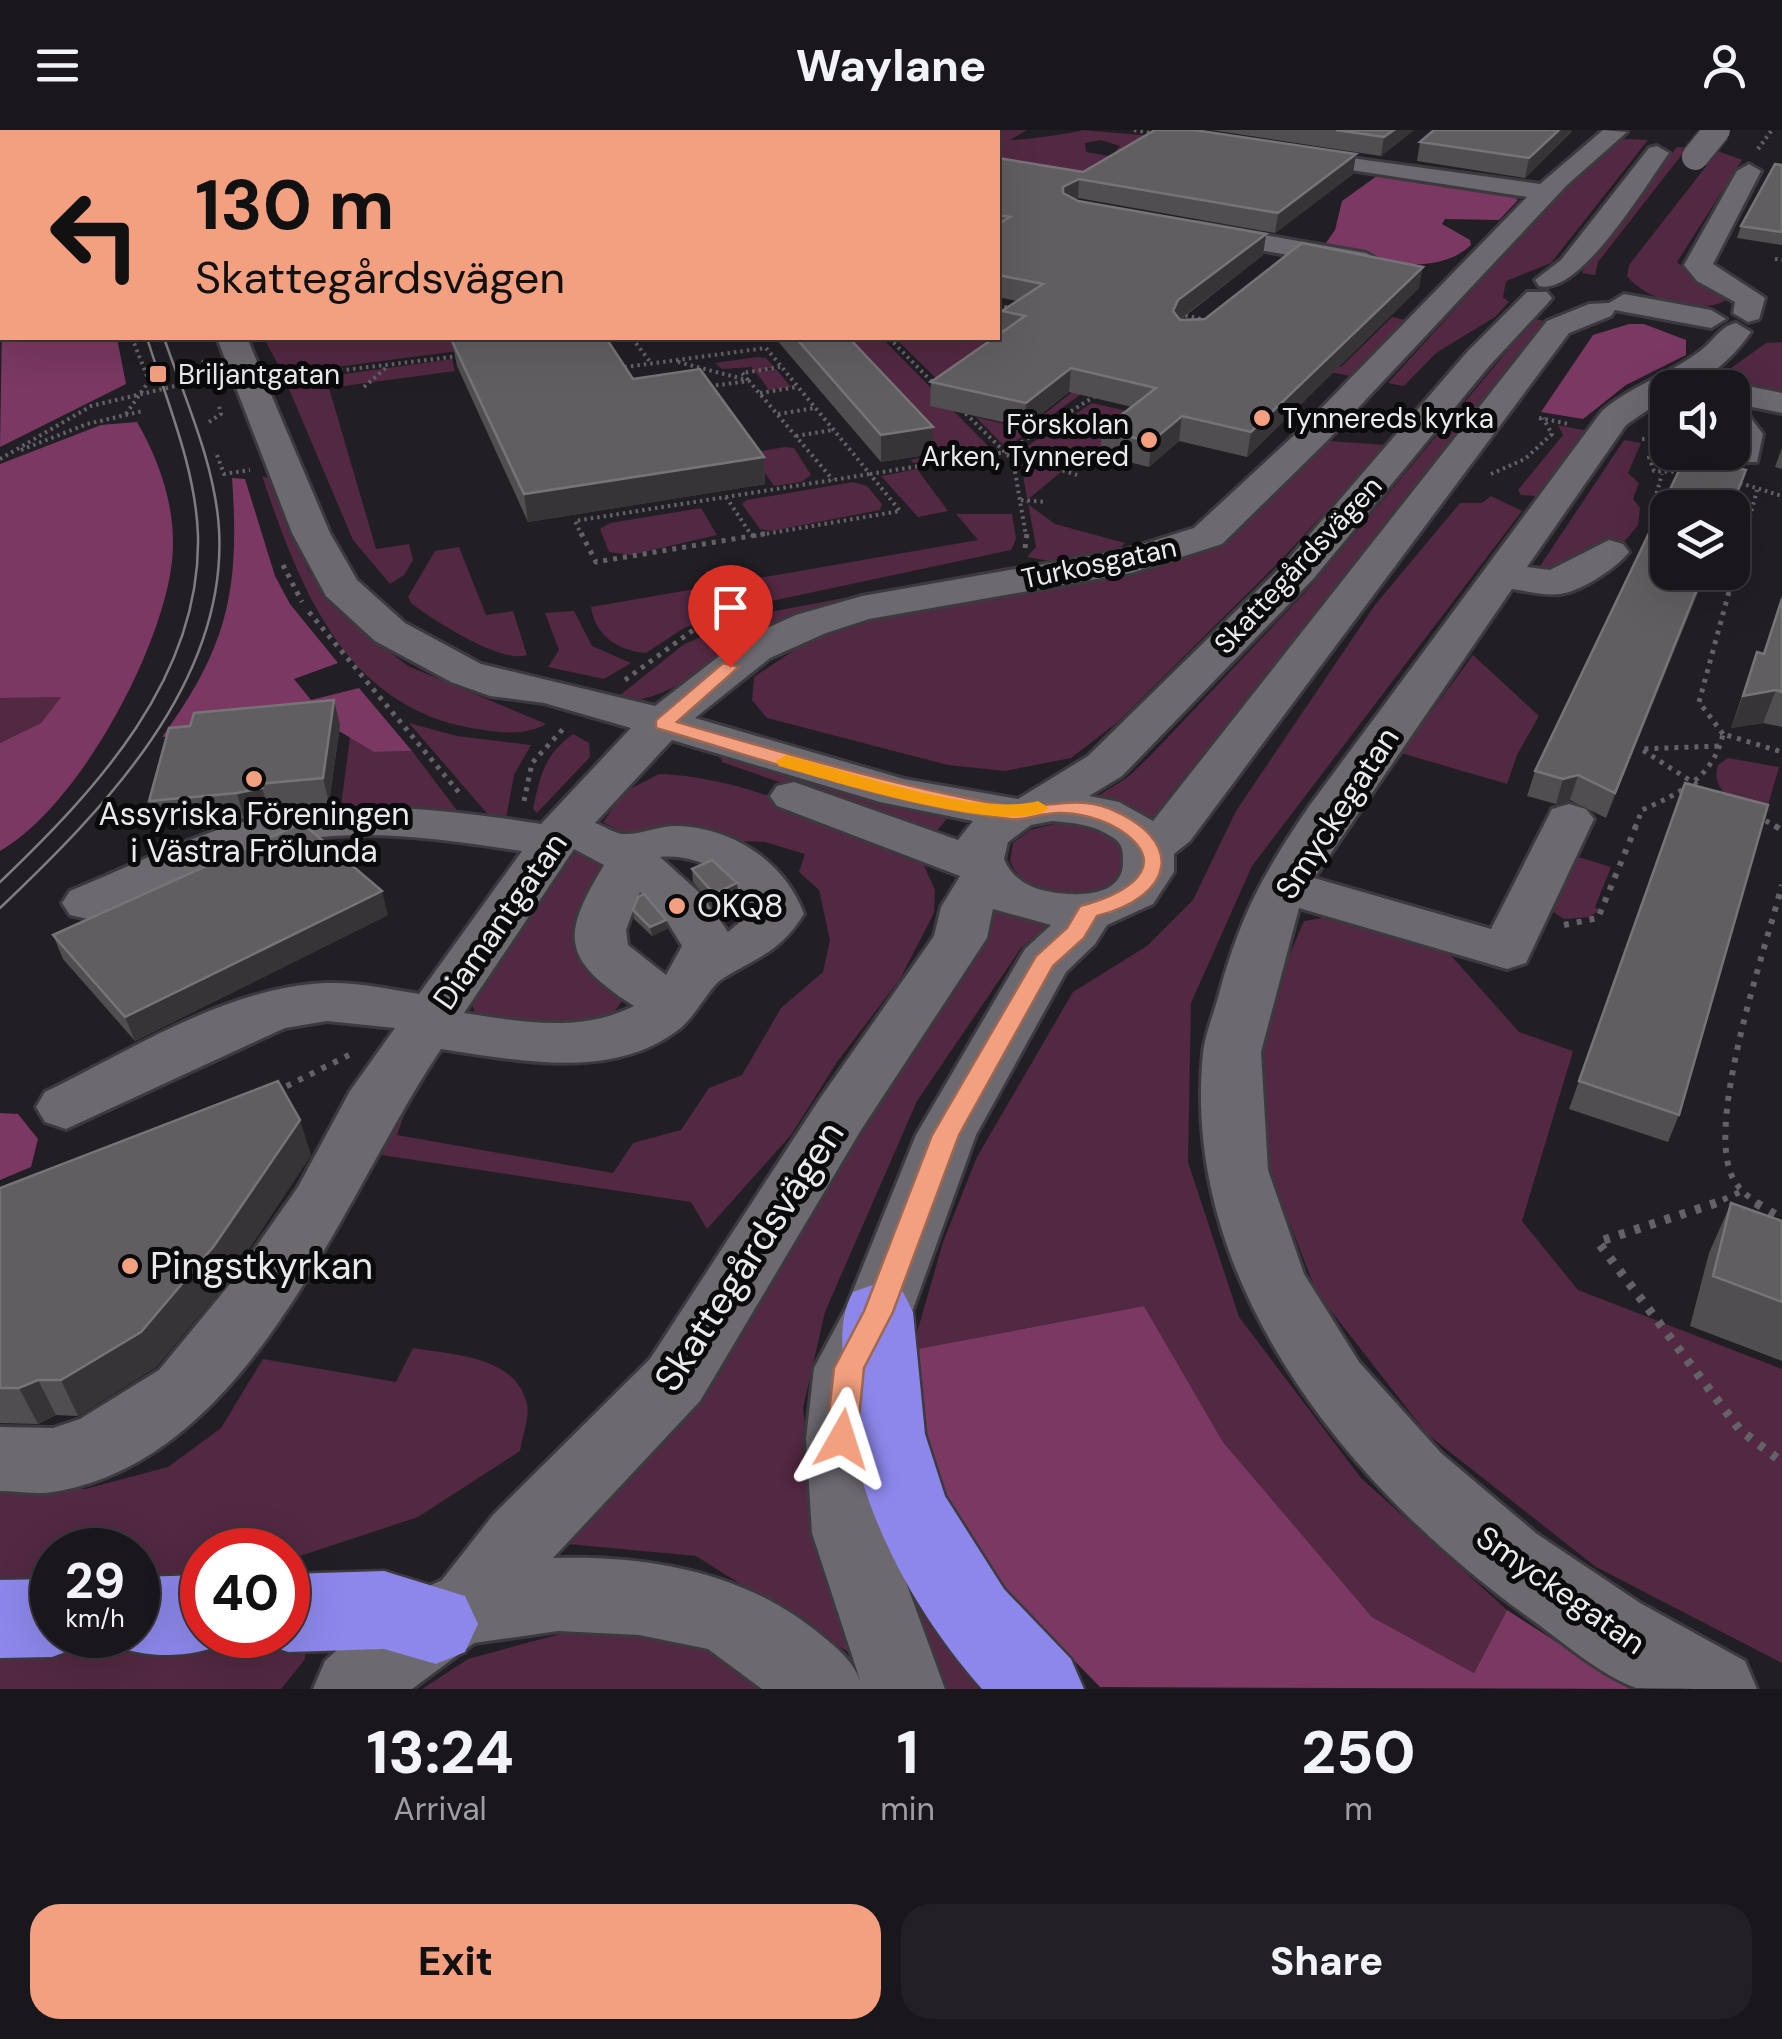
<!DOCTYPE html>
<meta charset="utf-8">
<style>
body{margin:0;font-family:"DM Sans",sans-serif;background:#222024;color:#f1f3f6;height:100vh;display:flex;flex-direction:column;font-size:38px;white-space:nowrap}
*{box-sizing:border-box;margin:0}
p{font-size:32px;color:#9f9fa3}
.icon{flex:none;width:55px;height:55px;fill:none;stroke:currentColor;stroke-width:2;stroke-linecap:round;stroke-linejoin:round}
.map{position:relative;height:1559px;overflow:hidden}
.sheet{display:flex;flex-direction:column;background:#19171b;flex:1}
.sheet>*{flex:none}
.banner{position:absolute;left:0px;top:0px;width:1000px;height:210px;box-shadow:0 10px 40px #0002,0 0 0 2px #37363a;background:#f2a080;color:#111;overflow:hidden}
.tools{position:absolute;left:1650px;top:240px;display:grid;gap:20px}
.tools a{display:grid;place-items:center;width:100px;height:100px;border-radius:20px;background:#19171b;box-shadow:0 10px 40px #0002,0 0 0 2px #37363a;font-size:50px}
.speed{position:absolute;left:30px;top:1398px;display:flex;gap:20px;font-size:50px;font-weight:700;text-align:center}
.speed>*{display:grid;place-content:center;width:130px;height:130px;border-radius:50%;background:#19171b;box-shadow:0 10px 40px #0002,0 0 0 2px #37363a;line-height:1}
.speed small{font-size:25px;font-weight:400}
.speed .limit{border:15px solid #d22;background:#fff;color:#111}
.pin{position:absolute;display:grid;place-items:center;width:85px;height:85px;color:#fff;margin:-102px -42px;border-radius:50% 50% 50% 0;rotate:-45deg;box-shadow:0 0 10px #0007}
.pin .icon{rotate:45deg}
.me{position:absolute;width:110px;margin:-55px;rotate:6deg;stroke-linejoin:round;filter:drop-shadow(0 0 8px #0008)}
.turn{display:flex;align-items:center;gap:35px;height:210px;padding:0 30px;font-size:45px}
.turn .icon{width:130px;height:130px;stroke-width:2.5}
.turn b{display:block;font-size:70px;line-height:85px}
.eta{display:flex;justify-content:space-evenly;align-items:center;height:170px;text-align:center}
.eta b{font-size:60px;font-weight:800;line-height:70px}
.action{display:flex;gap:20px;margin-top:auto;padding:20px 30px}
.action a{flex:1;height:115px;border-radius:30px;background:#f2a080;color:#111;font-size:40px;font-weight:800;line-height:115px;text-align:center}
.action a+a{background:#222024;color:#f1f3f6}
header{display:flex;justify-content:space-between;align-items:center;height:130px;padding:0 30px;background:#19171b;font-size:45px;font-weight:800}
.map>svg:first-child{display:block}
.green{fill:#522842}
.forest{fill:#7a3862}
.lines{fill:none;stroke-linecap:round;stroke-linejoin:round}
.minor-casing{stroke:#3c3a3e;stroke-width:6}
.highway-casing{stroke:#3c3a3e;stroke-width:5}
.path-far3{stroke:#646266;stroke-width:4;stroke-dasharray:2.5 4;stroke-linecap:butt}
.path-far2{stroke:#646266;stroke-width:5;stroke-dasharray:4 6;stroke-linecap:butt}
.path-far1{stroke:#646266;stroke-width:6;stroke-dasharray:5 8;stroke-linecap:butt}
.path{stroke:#646266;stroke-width:9;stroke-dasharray:6 10;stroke-linecap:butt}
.minor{fill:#6c696f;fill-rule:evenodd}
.highway{fill:#8d87eb;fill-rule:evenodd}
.tram{stroke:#7f7d81;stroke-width:2.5}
.minor-bridge-casing{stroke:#3c3a3e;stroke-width:29;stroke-linecap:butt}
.minor-bridge{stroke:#6c696f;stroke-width:26}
.wall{fill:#514e52}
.shaded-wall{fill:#373438}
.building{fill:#615e62;stroke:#767478;stroke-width:2.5}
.route{fill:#f2a080;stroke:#9d6853;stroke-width:2.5}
.slow{fill:#f59e0b}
.poi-dot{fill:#f2a080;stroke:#0a090b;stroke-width:4}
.labels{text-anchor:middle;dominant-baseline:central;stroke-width:10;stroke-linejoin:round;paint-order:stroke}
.far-poi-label{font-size:28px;fill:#eae9ec;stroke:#0a090b;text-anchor:start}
.far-street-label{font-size:28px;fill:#eae9ec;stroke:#0a090b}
.street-label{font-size:32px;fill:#eae9ec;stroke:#0a090b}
.poi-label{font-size:32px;fill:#eae9ec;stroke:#0a090b}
.near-street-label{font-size:38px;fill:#eae9ec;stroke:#0a090b}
.near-poi-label{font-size:38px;fill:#eae9ec;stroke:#0a090b;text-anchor:start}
</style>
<header><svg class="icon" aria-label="menu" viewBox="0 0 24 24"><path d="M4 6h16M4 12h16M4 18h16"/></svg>Waylane<svg class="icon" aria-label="person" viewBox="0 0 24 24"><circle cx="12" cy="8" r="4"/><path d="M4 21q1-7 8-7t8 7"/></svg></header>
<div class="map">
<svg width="1782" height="1559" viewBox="0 0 1782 1559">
<rect width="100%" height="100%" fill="#211f24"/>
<path class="green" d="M996,0H1027L1010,10C1016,11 1077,3 1082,0L1153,6L1120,25L1114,23L1120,16L1101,10L1085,13L1086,22L1115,27L1072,52L998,40V2H991Z
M1625,9L1648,10L1551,133L1506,151L1503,167L1509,172L1495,187L1436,223L1404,256L1388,253L1603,16Z
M1677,17L1687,18L1598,132L1595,145L1582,143L1596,115Z
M1718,21L1742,30L1677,132L1689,144L1725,163L1726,170C1701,186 1645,170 1627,146L1629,135Z
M998,178L1155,211L1006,318L976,287L1025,299L1125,221L943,255L895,208H998Z
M1392,187L1405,190L1350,246L1177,211L1182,204L1341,237Z
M1534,189L1546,191L1519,231L1168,667L1156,690L1099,671L1096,667L1128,647L1150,626L1311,456Z
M264,208H450L458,221L283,244Z
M866,208H882L993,321L914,333L910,330L937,324L839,218Z
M1782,212V261L1738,254L1717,257L1713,251L1766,213Z
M757,227L766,228L774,237L759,241L776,239L791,257L769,260L752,237L722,239L715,233Z
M452,229L455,241L329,258L376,419L409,414L413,430L404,445L390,454L353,410L286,252Z
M1092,273L1148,286L1100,325L1079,328L1069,337L1020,321Z
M1558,295L1588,301L1538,366L1521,365L1518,360L1563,305Z
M1624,310L1641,313L1628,343L1639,353L1633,369L1640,378L1638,395L1625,411L1590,416L1552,443L1538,439Z
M1328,311L1387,315L1282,429L1118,592L1071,628L1005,641L948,635L767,588L752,570L754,547L818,504L1236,400Z
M785,317L794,318L811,345L801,352L774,356L751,323Z
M1020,329L1061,342L1025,372L1055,394L1125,413L1120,418L1055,432L1027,427L1036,417Z
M917,339L948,381L918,387L881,346Z
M262,346L276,351L308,441L360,499L408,536L546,594C523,607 497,602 471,598C343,575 299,455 262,346Z
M853,352L867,356L882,374L880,380L772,401L760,399L742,374L747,370Z
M1491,366L1522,381L1252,736L1191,873L1188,1032L1239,1187L1361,1348L1507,1480L1474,1543L1372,1487L1223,1312L1144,1176L912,1220L943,1112L977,1027L1073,862L1147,816L1193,770L1236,681L1375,475L1460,373H1482Z
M701,378L717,405L631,425L609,422L600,399L610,393Z
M956,384H1012L1016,409L1011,420L738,478L684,498L646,523C619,521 595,506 591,477L978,410Z
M459,417L486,485L513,481L527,525C501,534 435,491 412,474L408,467L435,421Z
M1013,436L1025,439C944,455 845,463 770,496C718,519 673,578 614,570L683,515L743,487Z
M574,481L592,516L631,533L604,549L548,537L559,520L545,483Z
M1473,525L1539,586L1517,625L1507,654L1401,623Z
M62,566L41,593L0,613V568Z
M409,593L457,606L531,615L514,645L505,694L497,695Z
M573,604L589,613L590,627L537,683L533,679C540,646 544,625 573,604Z
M350,607L374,622L412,621L459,683L340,684Z
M734,622L954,681L932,706L722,632L720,626Z
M1728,628L1779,637L1767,679C1742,674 1709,666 1718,635Z
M659,644C751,647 839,695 922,731L935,760L934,783L900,849L837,932L791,1005L707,1099L691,1072L362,1022L388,981L406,980L397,1005L613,1043L633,1013L681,1000L709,958L742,945L781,878L823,842L830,810L819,760L799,742L805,724L765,712L627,706L603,692L624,662Z
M1055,694C1083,693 1111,699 1125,725L1120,746C1091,773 1026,771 1010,731L1013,713L1030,700Z
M581,722L607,738L622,871L605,895L478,890L471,873L473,861L572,725Z
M1578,727L1611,737L1595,777L1599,780L1590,787L1564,789L1553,782L1573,728Z
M994,774L1049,794L1021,818L917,971L825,1182L803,1278L817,1399L859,1529L696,1426L557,1413Z
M1334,786L1446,820L1519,902L1573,921L1522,1091L1578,1160L1782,1239V1533L1596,1437L1427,1304L1317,1163L1269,1041L1259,930L1283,840L1304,791Z
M413,1218C453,1225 515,1225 527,1274C530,1286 522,1308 520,1321L418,1387L288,1430V1420H202V1444L138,1452V1420H52V1454L0,1455V1356L85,1359L168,1337L221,1298L263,1229L396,1252Z
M906,1445L996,1559H946L903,1451Z
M288,1497H306L305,1529L281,1559H0V1506L202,1500V1505H288Z
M582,1498L696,1510L783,1559H422L468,1529Z"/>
<path class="forest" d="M1381,43L1511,64L1518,70L1499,90L1445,89L1442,94L1470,110L1471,115C1432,151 1369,127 1321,120L1335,100L1342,71Z
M1629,194H1644L1686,210V225L1626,255L1583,289L1541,282L1593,205Z
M2,195V208H117L126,254L0,317Z
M137,292C162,335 179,387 171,439C158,526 78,676 0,721V613L41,593L61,567L0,568V334L101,295Z
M232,348L245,349L275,446L290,474L338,533L294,549L311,570L359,558L412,621L374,622L339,601L249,591L162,607C228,516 240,460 232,348Z
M0,983L18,984L38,1009L31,1037L0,1050Z
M1144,1176L1223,1312L1372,1487L1474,1543L1507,1480L1630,1559L1100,1557L1009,1464L946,1384L914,1270L912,1220Z"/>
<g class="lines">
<g class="minor-casing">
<path id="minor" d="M1603,0L1627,2L1567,55L1327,311L1222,414L1131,443L869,489L826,503L770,528L695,588L904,649L1018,669L1088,626L1286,432L1468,221L1527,162H1547L1552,168L1547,174L1490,235L1314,448L1122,646L1089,666L1119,672L1153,691L1547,191L1589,174L1609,173L1624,164L1711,180L1726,189L1711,198L1615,180L1611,186L1569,203L1190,711L1174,724V742L1153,774L1107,795L1095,814L1066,842L976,1005L912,1182L884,1238L878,1309L888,1403L945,1559H762L708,1519L639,1505L558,1501L474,1513L412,1559H313L325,1531L361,1498L402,1469L442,1450L493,1385L650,1229L819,970L934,806L941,777L960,746L777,676L770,666L777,656L794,652L958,710L973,691L880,672L672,610L595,693C604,696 615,704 624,704C641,705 660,695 678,696C733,698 785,732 804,784C779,823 759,826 722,849C709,857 695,888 678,900C612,951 516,930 441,919C342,1066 252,1330 53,1362C37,1365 17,1361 0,1361V1297L53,1298L80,1289L159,1240L230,1154L298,1057L350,961L395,898L327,891L285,898L66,999L45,992L36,977L45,962C132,920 227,857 326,853C357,852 389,859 419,864L522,721C434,708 337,692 250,722C195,741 144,775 88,789L70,785L62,773L70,761C119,741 167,717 217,700C325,665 432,677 541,694L631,598L544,573L490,566L451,552L375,511L326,466L292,403L217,208H247L330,403L357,450L405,493L481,534L655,576L740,510L796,485L862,466L1124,420L1194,398L1303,297L1527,67L1286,30L1278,28L1274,23L1278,18L1540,54ZM1052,691C1073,693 1093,694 1112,707C1123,713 1123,721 1123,733C1122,770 1070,766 1046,761C1027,757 1011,747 1004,729L1008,712L1031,695ZM574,719L604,735C561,806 561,829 634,876C581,903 522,892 464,883ZM660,727C698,723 739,746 751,783L728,802L702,765ZM640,762L665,788L682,816L666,845L628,815L626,800ZM993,779L1051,795L1025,819L916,1005L846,1178L814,1238L806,1309L812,1403L860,1550C851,1529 838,1519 821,1505C746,1442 649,1425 553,1428L700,1271L861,1000L987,808Z
M1657,16L1669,23C1646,55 1580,166 1539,156L1535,150L1561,130L1649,18Z
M1749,34L1761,41L1713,134L1765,168L1759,189L1748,192L1733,183L1735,172L1697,151L1684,135L1737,41Z
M0,50L2,51V66H0Z
M1197,93L1366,123L1380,131L1366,139L1187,107L1184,101L1187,95Z
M0,95L2,96V112H0Z
M1736,193L1751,202C1732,229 1702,258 1668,258V266L1626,295L1527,437L1550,440L1609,410L1623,414L1629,422C1617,438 1580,462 1560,464C1545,466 1527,461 1512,459L1314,748L1491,799L1552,679L1569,674L1586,679L1594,689L1526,833L1507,839L1299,778L1261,922L1268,1040L1304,1144L1359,1232L1441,1323L1537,1404L1640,1473L1745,1531L1757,1559C1730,1559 1657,1559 1636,1558C1597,1543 1562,1511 1528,1487C1352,1360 1180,1155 1203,923C1205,904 1214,883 1219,864C1240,786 1264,742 1310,675L1602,281C1633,254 1674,243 1705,217C1716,207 1722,196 1736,193Z
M1732,253L1782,263V283L1732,273V258H1719Z
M1732,276L1744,279L1763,304L1757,332H1731L1726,324L1732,322Z"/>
</g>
<g class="highway-casing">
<path id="highway" d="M878,1153L903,1162L913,1182L925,1304L945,1366L1004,1459L1071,1529L1084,1559H982C903,1469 847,1357 843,1236C842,1208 840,1186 853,1162Z
M384,1441L465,1466L478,1494L465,1522L436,1534L384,1519L288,1522L259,1511L256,1505H288V1444Z
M202,1445V1505H234L231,1512C190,1528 150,1530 109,1514L105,1505H138V1447Z
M52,1449V1505H86L81,1516L52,1527L0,1528V1450Z"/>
</g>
<path class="path-far3" d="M317,0L323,2
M361,0L408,1
M1134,0L1157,4
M155,2L193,1
M292,2L296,0
M906,2L911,0
M984,2L988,0
M1758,19L1772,0
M1775,129L1782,130
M998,175L1014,179
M1179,184L1206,190
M632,208L651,233
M889,208L937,257
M678,232L743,249
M618,238L766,218L870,344
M295,246L459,226
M748,250L742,243L780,237
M364,257L388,236
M703,257L749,251L833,350
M760,263L797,257
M961,279L1013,330L1026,406
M126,284L149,251L132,208
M778,284L815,278
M1539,288L1569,294
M209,292L221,284L219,276
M796,306L833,300
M1642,309L1668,308
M1655,315L1649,327L1654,341L1682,342
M21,320L87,294L143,281
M1007,322L1077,345
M1670,322L1688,331
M1699,322L1707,335
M217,325L224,344L250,340
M0,329L91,276L192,252L190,245L204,231
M870,344L1006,322L1100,263
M1491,344L1525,329L1552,304L1543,288
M1740,353L1782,366
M726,367L752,406
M1021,370L1047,372
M1653,376L1662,344
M582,406L575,391L870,344
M754,406L900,381L870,344
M1745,406L1757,360"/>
<path class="path-far2" d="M581,403L596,432L769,403
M1025,418L1027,403
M283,435L302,472
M309,482L461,665
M625,550L696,498L756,477
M1723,604L1699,572L1745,403
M1697,655L1641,619L1721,616
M524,671L532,633L564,598
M1757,686L1779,698
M1635,698L1642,680C1680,663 1713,648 1723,604L1782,622"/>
<path class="path-far1" d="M1775,696L1782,700
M1564,795L1598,788L1636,696
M275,962L349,925
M1711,1075L1740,1062
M1760,1075C1747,1066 1735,1057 1730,1041C1709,981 1765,820 1782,755"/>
<path class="path" d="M1716,1073L1598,1112L1740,1300L1782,1332
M1756,1073L1782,1089"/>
<use href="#minor" class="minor"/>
<use href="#highway" class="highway"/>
<path class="tram" d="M236,2L241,0
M0,752C96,660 201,548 198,406C196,339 167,272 147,208
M0,778C103,680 228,553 219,399C215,334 185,269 164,208"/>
<g class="minor-bridge-casing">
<path id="minor-bridge" d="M1695,27L1717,0"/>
</g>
<use href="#minor-bridge" class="minor-bridge"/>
</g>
<path class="wall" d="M1211,0H1414L1381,26Z
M1572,1L1525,48L1417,31L1420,12Z
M998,28L1083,42L1353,44L1275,103L1078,68L1075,70L1266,104L1263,125L1180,190L1205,189L1419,158L1247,327L1179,311L1149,337L1100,325L1102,300L1132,277L1069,262L1025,297L930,276L931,252L1001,203L1002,181L1017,171L998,167Z
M1782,35V115L1737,108L1741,96Z
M775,208H849L932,324L881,332Z
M452,211L633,249L764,327L765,354L528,392L457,236Z
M1782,318V339L1775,337Z
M1739,362L1606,688L1570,670L1556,674L1527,666L1535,641Z
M1782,465V597L1763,593L1731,598L1757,522L1763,524Z
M340,595L329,673L268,679L270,683L244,689L158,697L149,671Z
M1685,653L1679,985L1668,1012L1569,979Z
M692,739L737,753L738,766L715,777L693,752Z
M633,780L666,790L667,799L652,806L634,789Z
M388,785L135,911L63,829L53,805Z
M311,1025L227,1152L156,1237L78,1286L56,1285L38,1294L0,1293V1058Z
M1731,1073L1782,1091V1231L1690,1196L1709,1123Z"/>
<path class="shaded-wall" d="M592,0H630L624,2H593Z
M1394,0H1414L1381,26L1384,7Z
M1559,0H1572L1525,48L1529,28Z
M1356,24L1353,44L1275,103L1278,83Z
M1079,49L1078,68L1062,77L1063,57Z
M1266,104L1263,125L1176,192L1173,181L1178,170Z
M1423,137L1419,158L1247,327L1251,302Z
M1071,238L1069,262L1025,297L1026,273Z
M1182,286L1179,311L1149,337L1151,312Z
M933,297L932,324L881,332V305Z
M764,327L765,354L528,392L524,364Z
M1704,442H1706L1606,688L1615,663Z
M1776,560L1763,593L1731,598L1743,566Z
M334,570L340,595L329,673L323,648Z
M1578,645L1570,670L1556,674L1563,649Z
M262,658L270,683L244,689L237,663Z
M737,753L738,766L715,777L714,764Z
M382,761L388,785L135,911L125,887Z
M666,790L667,799L652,806L650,797Z
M300,990L311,1025L227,1152L156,1237L78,1286L61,1250Z
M38,1250L56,1285L38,1294L19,1258Z"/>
<path class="building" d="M401,0H596L598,2H395Z
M1155,0H1194L1356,24L1278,83L1079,49L1063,57V63L1078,71L1266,104L1178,170L1173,181L1180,190L1205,189L1302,113L1423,137L1251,302L1182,286L1151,312L1102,300L1156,258L1071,238L1026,273L931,252L994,208H998V205L1025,186L1002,181L1043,154L998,145V94L1010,87L998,85V28L1083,42Z
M1336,0H1394L1384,7Z
M1434,0H1559L1529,28L1420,12Z
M1775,34L1782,35V102L1741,96Z
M479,208H606L633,249L700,239L764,327L524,364L452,211Z
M796,208H849L933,297L881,305Z
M1685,328L1746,340L1731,378H1668V442H1704L1615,663L1578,645L1563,649L1535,641Z
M1782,469V562L1776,560L1743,566L1757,522L1764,524Z
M334,570L323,648L258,654L262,658L237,663L149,671L169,598L190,596L194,583Z
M1685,653L1768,675L1679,985L1579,951Z
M302,693L382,761L125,887L53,805Z
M712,730L737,753L714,764L692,739Z
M644,764L666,790L650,797L633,780L638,767Z
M278,951L300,990L214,1116L141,1202L61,1250H38L19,1258H0V1058Z
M1731,1073L1782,1091V1172L1713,1146Z"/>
<path class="route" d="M723,533L739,537L677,592C785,623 892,655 1002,675C1037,682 1072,664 1108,678C1187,710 1175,766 1097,786L1084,808L1053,836L959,1005L893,1182L864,1238L857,1309L853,1319L842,1323L831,1319L826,1309L834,1238L864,1181L932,1005L1036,826L1067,798L1080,776C1111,768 1174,743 1127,705C1107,689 1072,680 1048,684C1035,685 1023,691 1010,689C889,674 772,632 656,598V590Z"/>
<path class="slow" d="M786,625C852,642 975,687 1038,671L1049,678C1016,709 826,649 779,636L776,631Z"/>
<g class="poi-dot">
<rect x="148" y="234" width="20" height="20" rx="5"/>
<circle cx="1262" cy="288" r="10"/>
<circle cx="1149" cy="310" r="10"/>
<circle cx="254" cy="649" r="10"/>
<circle cx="677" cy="776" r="10"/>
<circle cx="130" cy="1136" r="10"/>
</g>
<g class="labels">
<g class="far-poi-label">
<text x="178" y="244">Briljantgatan</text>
<text x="1282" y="288">Tynnereds kyrka</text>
<text x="1129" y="294" text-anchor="end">Förskolan<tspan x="1129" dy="32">Arken, Tynnered</tspan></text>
</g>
<g class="far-street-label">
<text transform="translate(1099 433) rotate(-12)">Turkosgatan</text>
<text transform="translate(1298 435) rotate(-47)">Skattegårdsvägen</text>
</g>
<g class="street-label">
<text transform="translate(1337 683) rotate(-57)">Smyckegatan</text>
<text transform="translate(500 791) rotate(-55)">Diamantgatan</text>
<text transform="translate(1561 1460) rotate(35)">Smyckegatan</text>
</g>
<g class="poi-label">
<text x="254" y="684">Assyriska Föreningen<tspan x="254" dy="37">i Västra Frölunda</tspan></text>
<text x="697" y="776" text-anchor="start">OKQ8</text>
</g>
<g class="near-street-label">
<text transform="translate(749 1126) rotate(-57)">Skattegårdsvägen</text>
</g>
<g class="near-poi-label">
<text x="150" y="1136">Pingstkyrkan</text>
</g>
</g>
</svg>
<div class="tools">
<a><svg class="icon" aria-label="sound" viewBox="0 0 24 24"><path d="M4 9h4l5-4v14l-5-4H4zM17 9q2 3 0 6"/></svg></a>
<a><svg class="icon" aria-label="layers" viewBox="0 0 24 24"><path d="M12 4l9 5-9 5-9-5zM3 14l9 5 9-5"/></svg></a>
</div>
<div class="speed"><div>29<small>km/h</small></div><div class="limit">40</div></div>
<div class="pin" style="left:730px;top:537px;background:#d93025"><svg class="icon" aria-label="arrive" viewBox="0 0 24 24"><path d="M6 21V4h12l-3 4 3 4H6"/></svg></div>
<svg class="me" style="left:842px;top:1309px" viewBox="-20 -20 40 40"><path d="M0-17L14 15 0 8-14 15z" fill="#f2a080" stroke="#fff" stroke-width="4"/></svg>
<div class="banner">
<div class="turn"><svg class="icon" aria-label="left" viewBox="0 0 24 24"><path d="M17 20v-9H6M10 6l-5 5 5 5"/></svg><div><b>130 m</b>Skattegårdsvägen</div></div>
</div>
</div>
<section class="sheet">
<div class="eta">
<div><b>13:24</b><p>Arrival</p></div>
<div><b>1</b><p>min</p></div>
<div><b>250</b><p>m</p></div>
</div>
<div class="action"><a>Exit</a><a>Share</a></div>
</section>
